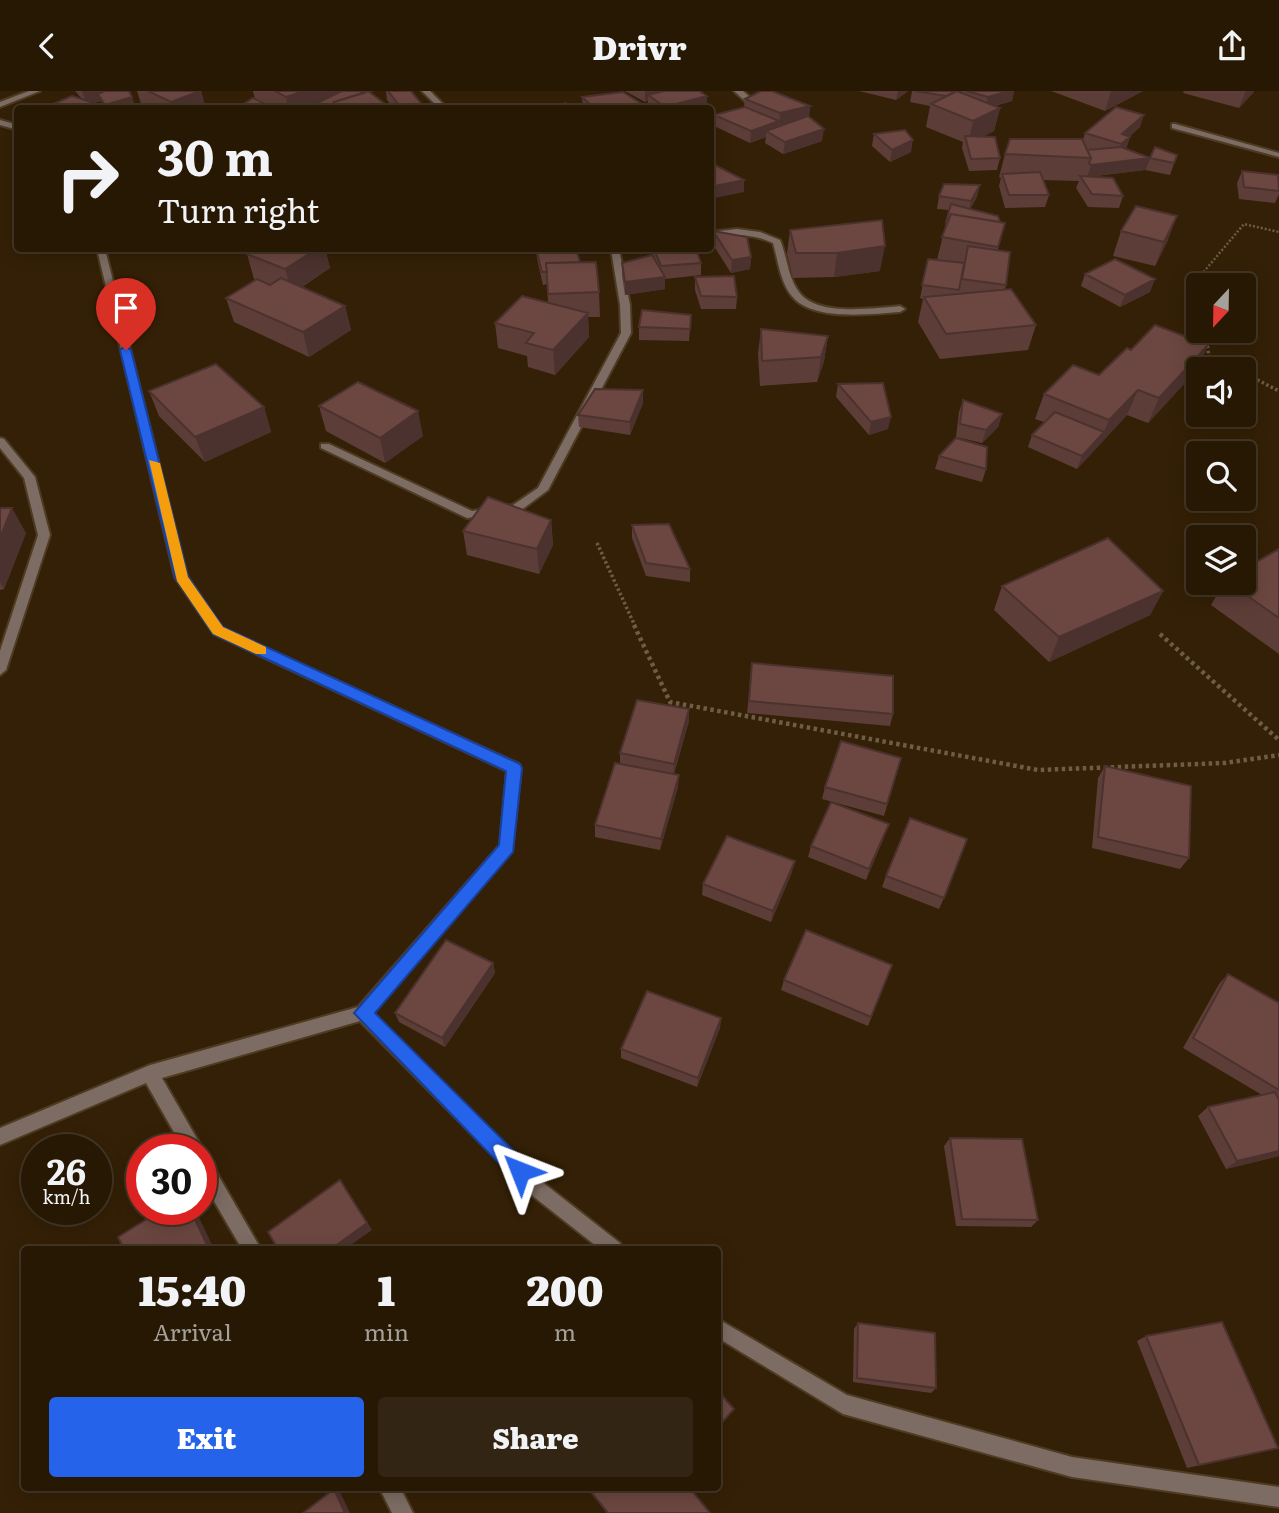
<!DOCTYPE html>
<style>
body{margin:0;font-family:Literata,serif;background:#332513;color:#f1f3f6;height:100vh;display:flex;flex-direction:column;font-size:26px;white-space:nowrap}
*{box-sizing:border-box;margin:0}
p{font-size:23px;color:#a4a09a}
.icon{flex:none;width:38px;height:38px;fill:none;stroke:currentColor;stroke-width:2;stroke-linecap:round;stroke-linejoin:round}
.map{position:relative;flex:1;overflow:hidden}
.details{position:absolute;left:21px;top:1155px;width:700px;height:245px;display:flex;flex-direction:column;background:#271804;border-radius:7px;box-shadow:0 4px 18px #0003,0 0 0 2px #433726}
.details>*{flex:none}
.top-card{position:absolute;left:14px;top:14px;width:700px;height:147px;border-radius:7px;box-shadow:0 4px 18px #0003,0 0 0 2px #433726;background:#271804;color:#f1f3f6;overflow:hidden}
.needle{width:46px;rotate:202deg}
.controls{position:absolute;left:1186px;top:182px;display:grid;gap:14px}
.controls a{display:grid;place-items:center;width:70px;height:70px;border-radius:7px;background:#271804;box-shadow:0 4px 18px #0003,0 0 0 2px #433726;font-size:35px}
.speed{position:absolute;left:21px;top:1043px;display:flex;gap:14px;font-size:35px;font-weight:700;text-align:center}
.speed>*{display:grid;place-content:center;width:91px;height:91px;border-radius:50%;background:#271804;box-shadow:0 4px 18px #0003,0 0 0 2px #433726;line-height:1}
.speed small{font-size:18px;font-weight:400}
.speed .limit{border:10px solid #d22;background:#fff;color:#111}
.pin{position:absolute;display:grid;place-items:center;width:60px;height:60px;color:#fff;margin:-72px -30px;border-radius:50% 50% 50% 0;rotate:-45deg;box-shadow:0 0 7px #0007}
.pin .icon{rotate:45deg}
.me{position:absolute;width:77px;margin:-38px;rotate:315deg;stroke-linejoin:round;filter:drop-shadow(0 0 5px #0008)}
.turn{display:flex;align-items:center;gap:24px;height:147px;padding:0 28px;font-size:32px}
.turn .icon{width:91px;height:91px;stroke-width:2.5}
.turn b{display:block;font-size:49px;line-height:60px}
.eta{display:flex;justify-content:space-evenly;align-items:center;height:119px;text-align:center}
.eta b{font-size:42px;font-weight:800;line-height:49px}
.button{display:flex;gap:14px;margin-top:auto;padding:14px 28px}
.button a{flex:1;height:80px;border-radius:7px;background:#2563eb;color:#fff;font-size:28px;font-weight:800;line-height:80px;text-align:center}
.button a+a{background:#332513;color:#f1f3f6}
header{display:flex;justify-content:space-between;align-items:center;height:91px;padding:0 28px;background:#271804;font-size:32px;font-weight:800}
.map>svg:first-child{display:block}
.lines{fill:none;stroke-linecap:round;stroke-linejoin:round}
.street-casing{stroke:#4e3b22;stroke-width:4}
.path-far2{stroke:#6e5c45;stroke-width:2.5;stroke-dasharray:2 2;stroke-linecap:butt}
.path-far1{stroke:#6e5c45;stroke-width:3.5;stroke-dasharray:2.5 2.5;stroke-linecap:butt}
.path{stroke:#6e5c45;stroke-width:4.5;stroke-dasharray:3.5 3.5;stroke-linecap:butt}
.street{fill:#7c6c64;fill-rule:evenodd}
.wall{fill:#5d3d38}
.shaded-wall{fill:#4c322e}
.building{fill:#6c4741;stroke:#4c322e;stroke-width:2}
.route{fill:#2563eb;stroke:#184099;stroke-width:2}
.slow{fill:#f59e0b}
</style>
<header><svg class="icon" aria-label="back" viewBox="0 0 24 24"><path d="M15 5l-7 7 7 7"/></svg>Drivr<svg class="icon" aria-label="share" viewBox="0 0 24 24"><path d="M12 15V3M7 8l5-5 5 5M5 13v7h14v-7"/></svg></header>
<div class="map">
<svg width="1279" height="1422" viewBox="0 0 1279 1422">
<rect width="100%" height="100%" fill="#342006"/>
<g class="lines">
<g class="street-casing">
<path id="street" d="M29,0H40L0,16V11Z
M422,0H430L448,18H440Z
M734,0H743L752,8L745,10Z
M0,29L18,34V39L0,34Z
M1175,33L1279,62V66L1172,37V33Z
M737,138L760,141L780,149C787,165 788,187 799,201C817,226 873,217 900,215L905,218L900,221C870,223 811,231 791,204C780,190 778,169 773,152C752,142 733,143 710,147V141Z
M97,158H105L187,485L222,537L519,673L521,677L512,760L373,922L546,1094L620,1152L623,1158H600L534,1106L360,930L162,987L200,1053L203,1059L201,1062V1059H184L146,992L0,1054V1037L150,974L358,916L500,754L507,680L214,543L175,486Z
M611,158H619L630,214L631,242L548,399L520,420L467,427L321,357V353H329L472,420L513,414L538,397L621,242L620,214Z
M0,347L4,348L35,386L50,444L6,579L0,584V560L38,444L24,387L0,357Z
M201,1062L207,1065L261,1158H242L201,1088Z
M718,1228L847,1304L1072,1366L1279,1396V1416L1072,1386L843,1323L718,1247Z
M379,1396H400L413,1422H392Z"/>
</g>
<path class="path-far2" d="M1199,206L1196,190L1244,133L1279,141"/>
<path class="path-far1" d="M1205,240L1209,265L1236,278
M1244,282L1279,300
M597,452L635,535"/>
<path class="path" d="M634,534L670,611L1038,679L1225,672L1279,664
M1160,543L1279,649"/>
<use href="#street" class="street"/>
</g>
<path class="wall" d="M75,0H129L136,18H104L101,10L94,12L97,13L98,18H41L82,8Z
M137,0H201L206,18H145L142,16Z
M253,0H374L370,1L392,18H236L260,11L255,8Z
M386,0H411L425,18H394L387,9Z
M625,0H699L707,5V17L703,18H650L648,16V10L645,11Z
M859,0H908L896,9Z
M912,0H1014L1012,10L995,15L1000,17L994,40L982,46L1000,67L997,79L969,80L962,57L963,51L926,36L930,15L910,11Z
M1051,0H1143L1105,20Z
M1184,0H1254L1253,2L1239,17L1183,2Z
M582,6L642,13V18H583Z
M745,8L810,15L809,26L822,50L783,63L765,52L766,46L750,52L714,35V24L744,16Z
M1140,36L1130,45V46L1126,58L1145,79L1088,86L1123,105L1119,117L1088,116L1076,97L1079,90L1043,89L1049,104L1045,116L1005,117L999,95L1001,87L999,86L1005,63L1083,49L1085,42Z
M874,43L911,61L890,71L872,55Z
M1177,64L1170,84L1145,79L1150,67Z
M1242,80L1279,91V103L1275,112L1239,108L1237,92Z
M939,105L977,106L970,118L998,125V159L1006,194L1005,198L1036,234L1028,259L940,268L918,231L923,208L920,207L928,168L937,169L949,119L937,118Z
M790,139L880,180L834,186L793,187L787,163Z
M713,140L751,166L750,178L731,182L712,152Z
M1121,140L1168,149L1155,175L1113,165Z
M256,158H325L330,177L302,196L345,215L351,239L309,266L234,231L226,207L257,189L254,188L247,163Z
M536,158L580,171L599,201L600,226H588L589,246L555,284L528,276L527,265L498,257L495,232L548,211L547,193L543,194L537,168Z
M651,158H696L701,172V184L665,188V198L625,204L622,185V172L653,165Z
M1085,183L1150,201L1120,216L1081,195Z
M695,186L737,206L736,218H701L695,199Z
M691,224L689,250L639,249V236Z
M761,238L828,245L824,270L817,291L760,295L758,263Z
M1208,254L1197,279L1148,332L1127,324L1077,378L1028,356L1032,344L1044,331L1035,328L1044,303L1099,284L1131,259Z
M838,293L888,338L869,344L836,306Z
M149,300L264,316L271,341L205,371L159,325Z
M963,309L1002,323L998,336L982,352L956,346L959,321Z
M643,312L630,344L579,336L578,324Z
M319,315L423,345L385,372L326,340Z
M939,365L986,378L982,391L935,378Z
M0,417L26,442L4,498L0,499Z
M551,429L553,454L539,483L467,464L463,440Z
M632,434L690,478V491L646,485L632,447Z
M1279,458V563L1211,514L1224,492H1244Z
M1002,495L1163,500L1150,524L1049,571L994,519Z
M752,572L893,623L890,635L747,622Z
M689,630L674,683L678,696L660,759L595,746V734L620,673V662Z
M901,667L884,725L822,708L825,696Z
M1105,675L1189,767L1180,778L1092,757L1098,687Z
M885,744L866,789L808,766L811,755Z
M792,781L771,831L702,804L703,793Z
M886,785L944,807L939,818L882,796Z
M493,872L495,882L445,956L399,931L395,922Z
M892,874L868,935L781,899L784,889Z
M1228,883L1279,912V1065L1226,1078L1198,1025L1208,1016L1262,1004L1183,957L1219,893Z
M721,927L720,937L697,996L621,967V958Z
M950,1047L1038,1129L1031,1136L956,1135L944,1055Z
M858,1232L936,1297L931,1302L853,1291L854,1238Z
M1146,1245L1278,1357L1187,1377L1137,1250Z"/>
<path class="shaded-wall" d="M82,0H127L98,3L101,10L87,14Z
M201,0L206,18H173L171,11Z
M304,0H374L337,13L334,11H319L321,18H288L286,6Z
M645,0H683L648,4V10L645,11Z
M898,0H908L896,9Z
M1009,0H1014L1012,10L985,17L988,6Z
M1111,0H1143L1105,20Z
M1246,0H1254L1253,2L1239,17Z
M707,5V17L703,18H665V16Z
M132,6L136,18H106L105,14Z
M97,13L98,18H81Z
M642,13V18H594Z
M810,15L809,27L779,34L780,22Z
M1000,17L994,40L968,53L973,30Z
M1144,24L1140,36L1120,53L1122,43Z
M779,30L777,42L766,40V46L750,52L751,40Z
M824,38L822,50L783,63L785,51Z
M1130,46L1126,58L1117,65L1121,53Z
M913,49L911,61L890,71L892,59Z
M1150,67L1145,79L1087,86L1091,74Z
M744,89V101L710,108V96Z
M980,94L977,106L968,122L971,110Z
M1177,125L1168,149L1155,175L1164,151Z
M885,155L880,180L834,186L837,162Z
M317,158H325L330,177L292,202L285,178Z
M751,166L750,178L731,182L732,169Z
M665,186V198L625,204V191Z
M1155,188L1150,201L1120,216L1125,204Z
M345,215L351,239L309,266L303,241Z
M588,222L589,246L555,284L553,259Z
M828,245L824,270L817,291L821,266Z
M1208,254L1197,279L1148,332L1159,307Z
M643,299V312L630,344V331Z
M1138,299L1127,324L1077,378L1082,365L1104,341L1109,329Z
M264,316L271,341L205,371L195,346Z
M418,320L423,345L385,372L380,347Z
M1002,323L998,336L982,352L986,339Z
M891,326L888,338L869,344L871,331Z
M12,417L26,442L4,498L0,491V447Z
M551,429L553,454L539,483L537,458Z
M1163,500L1150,524L1049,571L1059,546Z
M689,618V630L673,685L674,673Z
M679,684L678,696L660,759L661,748Z
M889,733L885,744L866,789L869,778Z
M795,770L792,781L771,831L773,820Z
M493,872L495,882L445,956L442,947Z
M721,927L720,937L697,996L698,987Z
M1279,1060V1065L1226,1078L1237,1070Z
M340,1089L372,1139L345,1158H331Z
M190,1118H195L214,1158H209Z
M91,1396H105L99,1401L88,1398Z
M334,1398L340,1401L350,1422H345Z"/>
<path class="building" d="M105,0H129L132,6L105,14L98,3Z
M148,0H200L171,11Z
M275,0H304L286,6Z
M342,0H360L364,2L334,11L335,18H330L319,11Z
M368,0L392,18H343L334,11Z
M388,0H411L425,17L402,18Z
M664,0H699L707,5L665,16L648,4Z
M761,0H772L810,15L780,22L745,8Z
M915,0H962L961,2L957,0L946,5Z
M957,0L1000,17L973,30L931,13Z
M966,0H1009L988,6Z
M623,1L642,13L594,17L582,6Z
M72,5L97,13L81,18H41Z
M253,7L275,18H236Z
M566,12L570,18H546Z
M745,16L779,30L751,40L714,24Z
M1116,16L1144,24L1122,43L1130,46L1121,53L1085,42Z
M808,25L824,38L785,51L766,40Z
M905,39L913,49L892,59L874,43Z
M965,45L995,46L1000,67L971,68Z
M1010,48H1082L1091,67L1005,63Z
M1121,56L1150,67L1091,74L1089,72L1091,67L1087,59Z
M1155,56L1177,64L1174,72L1150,67Z
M715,74L744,89L710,96V75Z
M1242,80L1278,84L1279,100L1244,96Z
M1040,81L1049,104H1009L1002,83Z
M1080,85L1113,87L1123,105L1092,103Z
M944,93L980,94L971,110L939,105Z
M951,113L998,125L1000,131L951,123L948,131H946Z
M1136,115L1177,125L1164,151L1121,140Z
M951,123L1005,132L998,156L942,146Z
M882,129L885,155L837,162H796L790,139Z
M713,140L747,146L751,166L732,169Z
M968,155L1010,161L1006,194L962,188Z
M256,158H317L285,178L247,163Z
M536,158H576L580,171L546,172L547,181H542Z
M654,158H696L701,172L661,175Z
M652,164L665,186L625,191L622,172Z
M928,168L964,172L959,199L922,194Z
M1115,168L1155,188L1125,204L1085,183Z
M596,171L599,201L548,203L546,172Z
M734,185L737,206L701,205L695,186Z
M281,187L345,215L303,241L226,207L257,188L270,194Z
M1011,198L1036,234L946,243L924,206Z
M522,205L588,222L553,259L526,252L534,242L495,232Z
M642,219L691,224L690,238L639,236Z
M1155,234L1208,254L1159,307L1138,299L1109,329L1044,303L1073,274L1099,284L1127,257L1131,259Z
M761,238L828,245L821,266L762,270Z
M216,273L264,316L195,346L149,300Z
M358,291L418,320L380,347L319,315Z
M883,292L891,326L871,331L838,293Z
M595,298L643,299L630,331L578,324Z
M963,309L1002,323L986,339L960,333Z
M1055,321L1104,341L1082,365L1032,344Z
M956,347L987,356L986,378L939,365Z
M488,406L551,429L537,458L463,440Z
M0,417H12L0,447Z
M669,433L690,478L646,472L632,434Z
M1108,447L1163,500L1059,546L1002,495Z
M1279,458V527L1229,492H1244V478Z
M752,572L893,585V623L749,610Z
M637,609L689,618L674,673L620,662Z
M841,650L901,667L887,713L825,696Z
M615,672L679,684L661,748L595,734Z
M1105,675L1191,695L1189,767L1098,746Z
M831,711L889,733L869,778L811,755Z
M910,727L967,748L944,807L886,785Z
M727,745L795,770L773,820L703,793Z
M806,839L892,874L871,926L784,889Z
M446,849L493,872L442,947L395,922Z
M1228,883L1279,912V999L1193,947Z
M647,900L721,927L698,987L621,958Z
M1275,1001L1279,1009V1060L1237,1070L1208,1016Z
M950,1047L1022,1048L1038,1129L962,1128Z
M340,1089L367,1132L331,1158H278L268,1141Z
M163,1118H190L209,1158H124L118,1146Z
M386,1154L389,1158H380Z
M1222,1231L1278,1357L1199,1374L1146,1245Z
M858,1232L935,1242L936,1297L857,1287Z
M718,1300L734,1318L718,1336Z
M587,1396H689L710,1422H608Z
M334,1398L345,1422H303Z"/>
<path class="route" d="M126,255L131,259L188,486L223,536L520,673L522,677L513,761L375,922L527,1073L530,1080L527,1087L520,1090L513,1087L354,922L499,754L506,680L213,543L175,486L120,259Z"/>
<path class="slow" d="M149,369L160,372L188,486L223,536L266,556V563H256L213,543L177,490Z"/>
</svg>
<div class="controls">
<a><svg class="needle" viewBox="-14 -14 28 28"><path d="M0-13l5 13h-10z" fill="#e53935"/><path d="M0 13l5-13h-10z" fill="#a4a09a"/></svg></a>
<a><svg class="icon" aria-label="sound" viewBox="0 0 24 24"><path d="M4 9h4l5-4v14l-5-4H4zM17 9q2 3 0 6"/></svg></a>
<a><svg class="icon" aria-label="search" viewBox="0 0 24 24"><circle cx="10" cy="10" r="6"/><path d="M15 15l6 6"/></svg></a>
<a><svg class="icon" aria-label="layers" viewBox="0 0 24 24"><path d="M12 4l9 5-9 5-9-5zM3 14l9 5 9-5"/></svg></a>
</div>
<div class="speed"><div>26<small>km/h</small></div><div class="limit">30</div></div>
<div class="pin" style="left:126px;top:259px;background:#d93025"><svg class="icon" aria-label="arrive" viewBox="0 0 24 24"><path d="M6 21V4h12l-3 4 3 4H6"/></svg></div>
<svg class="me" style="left:520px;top:1080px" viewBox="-20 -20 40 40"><path d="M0-17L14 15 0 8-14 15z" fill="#2563eb" stroke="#fff" stroke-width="4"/></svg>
<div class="top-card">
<div class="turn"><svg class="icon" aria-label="right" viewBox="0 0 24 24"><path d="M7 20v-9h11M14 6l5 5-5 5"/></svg><div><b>30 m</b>Turn right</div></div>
</div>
<section class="details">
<div class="eta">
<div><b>15:40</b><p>Arrival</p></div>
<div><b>1</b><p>min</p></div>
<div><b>200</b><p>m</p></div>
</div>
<div class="button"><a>Exit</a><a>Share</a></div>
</section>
</div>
